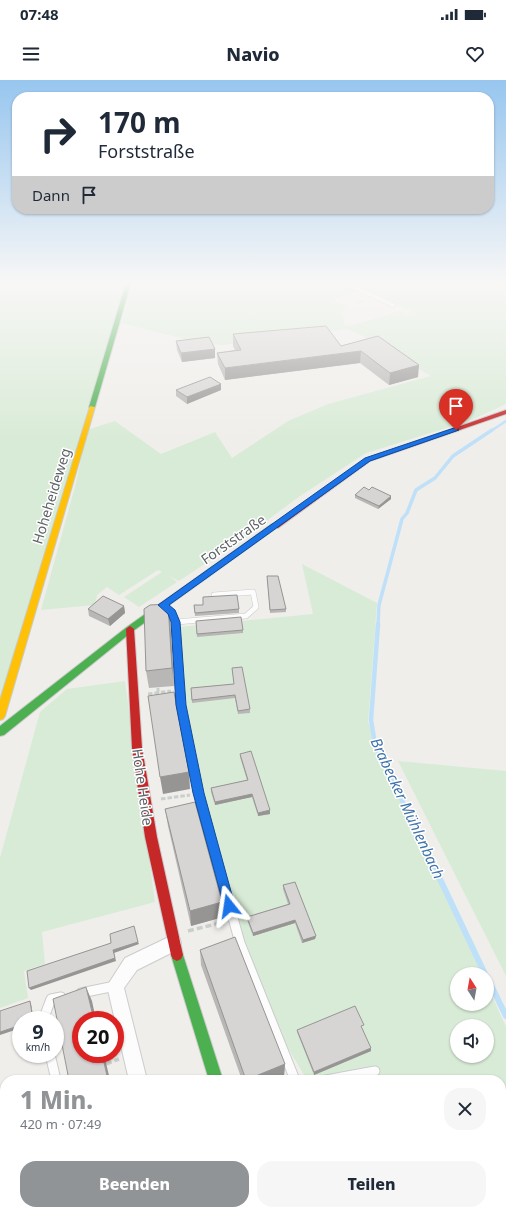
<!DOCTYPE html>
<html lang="de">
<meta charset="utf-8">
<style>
body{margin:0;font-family:"Noto Sans",sans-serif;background:#f6f6f7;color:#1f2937;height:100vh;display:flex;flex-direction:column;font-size:15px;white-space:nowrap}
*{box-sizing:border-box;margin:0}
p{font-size:13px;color:#747a83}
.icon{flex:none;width:22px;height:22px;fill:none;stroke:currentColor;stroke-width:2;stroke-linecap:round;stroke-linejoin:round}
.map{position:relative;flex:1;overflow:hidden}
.sheet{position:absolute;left:0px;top:995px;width:506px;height:140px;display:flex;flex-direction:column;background:#fff;border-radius:16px 16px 0 0;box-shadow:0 1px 3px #0004}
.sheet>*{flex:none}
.banner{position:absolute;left:12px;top:12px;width:482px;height:122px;border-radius:16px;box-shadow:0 1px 3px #0004;background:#fff;color:#1f2937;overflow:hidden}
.needle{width:26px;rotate:349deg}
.tools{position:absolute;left:450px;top:887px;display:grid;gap:8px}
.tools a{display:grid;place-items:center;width:44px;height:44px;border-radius:50%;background:#fff;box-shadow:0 1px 3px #0004;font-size:20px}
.speed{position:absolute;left:12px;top:931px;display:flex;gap:8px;font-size:20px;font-weight:700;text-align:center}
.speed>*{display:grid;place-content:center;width:52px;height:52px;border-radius:50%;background:#fff;box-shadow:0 1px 3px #0004;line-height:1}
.speed small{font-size:10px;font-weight:400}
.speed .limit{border:6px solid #d22;background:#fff;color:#111}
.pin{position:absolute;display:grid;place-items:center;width:34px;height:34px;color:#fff;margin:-41px -17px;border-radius:50% 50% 50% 0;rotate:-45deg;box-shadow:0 0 4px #0007}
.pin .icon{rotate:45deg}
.me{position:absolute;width:44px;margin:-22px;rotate:345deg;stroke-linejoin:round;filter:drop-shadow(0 0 3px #0008)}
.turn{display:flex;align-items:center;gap:14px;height:84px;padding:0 20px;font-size:18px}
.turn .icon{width:52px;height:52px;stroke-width:2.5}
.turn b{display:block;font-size:28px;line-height:34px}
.then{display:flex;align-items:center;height:38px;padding:0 20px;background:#0003;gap:8px;font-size:15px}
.round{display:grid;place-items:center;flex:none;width:42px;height:42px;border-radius:16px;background:#f6f6f7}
.head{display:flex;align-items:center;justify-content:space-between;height:68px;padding:0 20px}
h1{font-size:24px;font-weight:800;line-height:30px;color:#919496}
.primary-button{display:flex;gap:8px;margin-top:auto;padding:8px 20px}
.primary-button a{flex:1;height:46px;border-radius:16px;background:#919496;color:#fff;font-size:16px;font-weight:800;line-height:46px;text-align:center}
.primary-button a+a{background:#f6f6f7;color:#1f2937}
.status{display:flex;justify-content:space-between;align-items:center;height:28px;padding:0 20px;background:#fff;direction:ltr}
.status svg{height:11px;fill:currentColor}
header{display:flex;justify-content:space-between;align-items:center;height:52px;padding:0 20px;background:#fff;font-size:18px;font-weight:800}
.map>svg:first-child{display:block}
.green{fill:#d8ebd6;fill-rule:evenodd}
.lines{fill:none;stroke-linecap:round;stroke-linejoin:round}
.stream-far3{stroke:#bfe0f9;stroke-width:2.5}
.stream-far2{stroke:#bfe0f9;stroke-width:3.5}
.stream-far1{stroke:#bfe0f9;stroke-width:4.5}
.stream{stroke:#bfe0f9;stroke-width:6}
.lane-far3-casing{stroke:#cbcccc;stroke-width:5.5}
.lane-far2-casing{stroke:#cbcccc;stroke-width:6}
.lane-far1-casing{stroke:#cbcccc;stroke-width:8}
.lane-casing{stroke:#cbcccc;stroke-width:11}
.street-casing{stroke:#cbcccc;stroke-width:2}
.fast-casing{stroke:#cacacb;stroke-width:2}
.slow-casing{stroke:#cacacb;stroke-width:2}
.jam-casing{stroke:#cacacb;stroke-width:2}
.path-far2{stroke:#cacfcc;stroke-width:1.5;stroke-dasharray:2.5 1.5;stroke-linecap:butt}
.path-far1{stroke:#cacfcc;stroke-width:3;stroke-dasharray:4.5 2;stroke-linecap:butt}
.path{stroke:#cacfcc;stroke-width:3.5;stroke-dasharray:6 3;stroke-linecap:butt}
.lane-far3{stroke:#fdfcfc;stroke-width:4}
.lane-far2{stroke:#fdfcfc;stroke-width:5}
.lane-far1{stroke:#fdfcfc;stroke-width:6}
.lane{stroke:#fdfcfc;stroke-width:9}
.street{fill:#fdfcfc;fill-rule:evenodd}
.fast{fill:#4caf50;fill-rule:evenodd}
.slow{fill:#ffc107;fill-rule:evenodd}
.jam{fill:#c62828;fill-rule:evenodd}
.wall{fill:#b8b7b5}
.shaded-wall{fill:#969594}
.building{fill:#d6d5d3;stroke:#969594}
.route{fill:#1a73e8;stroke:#114b97}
.labels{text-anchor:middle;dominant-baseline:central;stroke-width:3;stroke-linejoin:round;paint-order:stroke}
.street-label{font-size:14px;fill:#5f6368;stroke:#fff}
.water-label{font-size:15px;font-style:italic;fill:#4174aa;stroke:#fff}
</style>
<div class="status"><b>07:48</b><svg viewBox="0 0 49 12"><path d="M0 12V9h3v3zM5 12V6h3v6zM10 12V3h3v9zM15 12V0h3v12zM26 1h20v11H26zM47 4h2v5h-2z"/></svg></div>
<header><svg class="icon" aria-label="menu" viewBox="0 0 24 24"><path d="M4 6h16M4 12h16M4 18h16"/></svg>Navio<svg class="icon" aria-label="heart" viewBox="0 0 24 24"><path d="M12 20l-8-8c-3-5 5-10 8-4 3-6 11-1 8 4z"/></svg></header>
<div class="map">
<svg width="506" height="1135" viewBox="0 0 506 1135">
<rect width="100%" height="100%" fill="#efeeea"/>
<path class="green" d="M0,203H126L0,636Z
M133,203H337L357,212L333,220L346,226L342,232L345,246L357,244L400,231L407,234L413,232L348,203H506V324L469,341L366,373L300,416L242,459L179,501L169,496L177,502L139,527L124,517L162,492L158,490L119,515L107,507L97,515L95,525L41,530L76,403L87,350L115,341L161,374L215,352L232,378L288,341L328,324L431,296L365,257L348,249L224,265L205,264L121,243Z
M302,484L377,523L368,642L482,894H457V924H487V905L506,947V1135H103L121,1130H501V1000H307L282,958L235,838L203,711L184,614L180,547L313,534ZM457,946H487V976H457Z
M125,601L155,822L42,852L45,884L24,891L28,918L0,928V778L40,632L67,609Z
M398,681L506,691V896Z"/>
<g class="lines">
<path class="stream-far3" d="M491,351L506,341"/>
<path class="stream-far2" d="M378,545L379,525L402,439L407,433L416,410L435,398L453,376L492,350"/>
<path class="stream-far1" d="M378,544L371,640L375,664L440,800"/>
<path class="stream" d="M440,799L485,894
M487,897L506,936"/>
<g class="lane-far3-casing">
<path id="lane-far3" d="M345,203L393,225"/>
</g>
<g class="lane-far2-casing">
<path id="lane-far2" d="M163,525L172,533L176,545
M176,542L246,536L256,527L253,512L214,515"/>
</g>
<g class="lane-far1-casing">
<path id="lane-far1" d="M176,544L181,625L198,713L222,800"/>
</g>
<g class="lane-casing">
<path id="lane" d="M222,799L240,863L295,1000
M81,913L115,906
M43,940L51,919L61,917
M50,974L56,1000
M326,1000L375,991"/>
</g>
<g class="street-casing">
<path id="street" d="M173,855L179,857L181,863L179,869L137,890L124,908L147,1000H129L107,906L125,878Z"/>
</g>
<g class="fast-casing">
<path id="fast" d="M126,203H131L95,327L90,328L89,327Z
M272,444H275L279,446L133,551L4,655L0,656V646L127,547Z
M177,869L181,871L183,875L223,1000H209L171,875L173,871Z"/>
</g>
<g class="slow-casing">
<path id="slow" d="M90,326L95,327L5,636L3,639L0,640V620Z"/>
</g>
<g class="jam-casing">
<path id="jam" d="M506,330V334L370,381L278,448H275L271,446L366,379Z
M130,546L134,549L142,668L157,757L183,875L181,879L177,881L173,879L171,875L145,757L132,668L126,549Z"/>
</g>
<path class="path-far2" d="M357,223L363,221"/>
<path class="path-far1" d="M158,608V613
M148,614L171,611
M161,719L190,715"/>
<path class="path" d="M188,851L224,842
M106,984L119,979"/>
<use href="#lane-far3" class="lane-far3"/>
<use href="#lane-far2" class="lane-far2"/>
<use href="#lane-far1" class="lane-far1"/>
<use href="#lane" class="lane"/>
<use href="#street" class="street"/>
<use href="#fast" class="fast"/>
<use href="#slow" class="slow"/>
<use href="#jam" class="jam"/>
</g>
<path class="wall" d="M233,254L341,266L378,256L418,297L389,305L360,283L225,300L218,284L217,273L235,270L233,266Z
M176,261L215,269V278L182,282L177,270Z
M176,310H221L187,324L176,316Z
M369,410L391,419L378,429L355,418V415Z
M267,496L286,529V532L270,533Z
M168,524L170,541L174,606L149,608L146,591Z
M194,525L239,529V533L195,536Z
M124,526L125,533L110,546L89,536L88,529Z
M196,541L243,550V553L197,557Z
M232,588L250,629V633L238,634L235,618L192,623L191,608L234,604Z
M240,674L270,734L258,736L252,717L215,725L211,712V708L247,700L240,677Z
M165,729L223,837L191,846L168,746Z
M283,805L316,856L315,859L302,863L295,843L253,856L247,840V837L288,824L283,809Z
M200,870L285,984L284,996L275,1000H242L201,885Z
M362,948L371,971L314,995L297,952V950L363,948Z"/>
<path class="shaded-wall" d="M215,269V278L182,282L181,273Z
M361,271L360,283L225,300V288Z
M419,285L418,297L389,305L390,293Z
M221,304V310L187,324V317Z
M391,416V419L378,429L379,426Z
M168,524L170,541L174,606L172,588Z
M124,526L125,533L110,546L108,539Z
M189,692L190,709L163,714L160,697Z
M252,714V717L215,725V722Z
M270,730V734L258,736V733Z
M222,822L223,837L191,846L190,831Z
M295,840V843L253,856V853Z
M316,856L315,859L302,863L303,860Z
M138,862L139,864L114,873L116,881L31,910L29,908L113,870Z
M86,907L92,921L96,940H94Z
M30,921L31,924L34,940H33Z
M21,945V948L0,955V952Z
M371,968V971L314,995V992Z
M102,974H104L110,1000H108Z
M285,984L284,996L275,1000H246Z
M5,1122V1125L0,1127V1124Z"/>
<path class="building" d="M326,246L341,266L378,256L419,285L390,293L361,271L225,288L217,273L241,270L233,254Z
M209,257L215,269L181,273L176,261Z
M210,297L221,304L187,317L176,310Z
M364,407L369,410L372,407L391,416L379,426L355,415Z
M267,496H278L286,529L270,530Z
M237,515L239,529L195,533L194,525H203V517Z
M103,516L124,526L108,539L88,529Z
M168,524L172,588L146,591L144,529L150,525Z
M241,537L243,550L197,554L196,541Z
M242,587L250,629L238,631L235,615L192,620L191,608L234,604L232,588Z
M174,612L189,692L160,697L148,616Z
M251,671L270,730L258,733L252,714L215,722L211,708L248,700L240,674Z
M195,722L222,822L190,831L165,729Z
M295,802L316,856L303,860L295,840L253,853L247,837L290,824L283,805Z
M134,846L138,862L113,870L115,878L29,908L27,891L111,863L110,854Z
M235,857L285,984L246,1000L200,870Z
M86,907L94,940H81V974H102L108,1000H69L53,919Z
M30,921L33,940H21V945L0,952V931Z
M355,926L364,945L361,946L371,968L314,992L297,950Z
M5,1095V1122L0,1124V1097Z"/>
<linearGradient id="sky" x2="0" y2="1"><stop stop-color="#97c6ef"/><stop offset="0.56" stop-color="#f8f7f6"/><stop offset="1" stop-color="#f8f7f6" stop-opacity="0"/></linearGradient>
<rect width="506" height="362" fill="url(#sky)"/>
<path class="route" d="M454,348L459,350L370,381L169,525L175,530L180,542L186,625L204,713L235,826L233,830L229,832L225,830L193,713L176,625L171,542L168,534L158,525L365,378Z"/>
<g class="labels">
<g class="street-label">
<text transform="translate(51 416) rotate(-73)">Hoheheideweg</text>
<text transform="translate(233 459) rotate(-35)">Forststraße</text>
<text transform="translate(143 707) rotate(82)">Hohe Heide</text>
</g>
<g class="water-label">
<text transform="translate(408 728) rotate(65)">Brabecker Mühlenbach</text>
</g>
</g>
</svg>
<div class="tools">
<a><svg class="needle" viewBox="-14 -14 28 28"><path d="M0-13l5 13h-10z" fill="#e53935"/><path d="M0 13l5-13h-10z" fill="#747a83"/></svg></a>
<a><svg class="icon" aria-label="sound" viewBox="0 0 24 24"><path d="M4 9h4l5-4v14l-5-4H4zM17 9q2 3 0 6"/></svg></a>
</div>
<div class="speed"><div>9<small>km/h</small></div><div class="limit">20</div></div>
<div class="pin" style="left:456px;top:350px;background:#d93025"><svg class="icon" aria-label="arrive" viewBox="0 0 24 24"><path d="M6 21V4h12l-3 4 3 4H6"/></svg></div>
<svg class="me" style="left:229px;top:826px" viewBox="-20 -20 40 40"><path d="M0-17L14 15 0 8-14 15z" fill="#1a73e8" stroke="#fff" stroke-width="4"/></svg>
<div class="banner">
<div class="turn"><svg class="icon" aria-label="right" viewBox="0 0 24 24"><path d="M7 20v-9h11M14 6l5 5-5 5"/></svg><div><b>170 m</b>Forststraße</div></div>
<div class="then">Dann<svg class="icon" aria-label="arrive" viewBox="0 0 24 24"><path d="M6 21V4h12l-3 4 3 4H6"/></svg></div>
</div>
<section class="sheet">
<div class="head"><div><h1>1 Min.</h1><p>420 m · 07:49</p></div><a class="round"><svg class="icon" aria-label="close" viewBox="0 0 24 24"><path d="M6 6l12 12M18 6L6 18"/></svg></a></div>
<div class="primary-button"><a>Beenden</a><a>Teilen</a></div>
</section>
</div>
